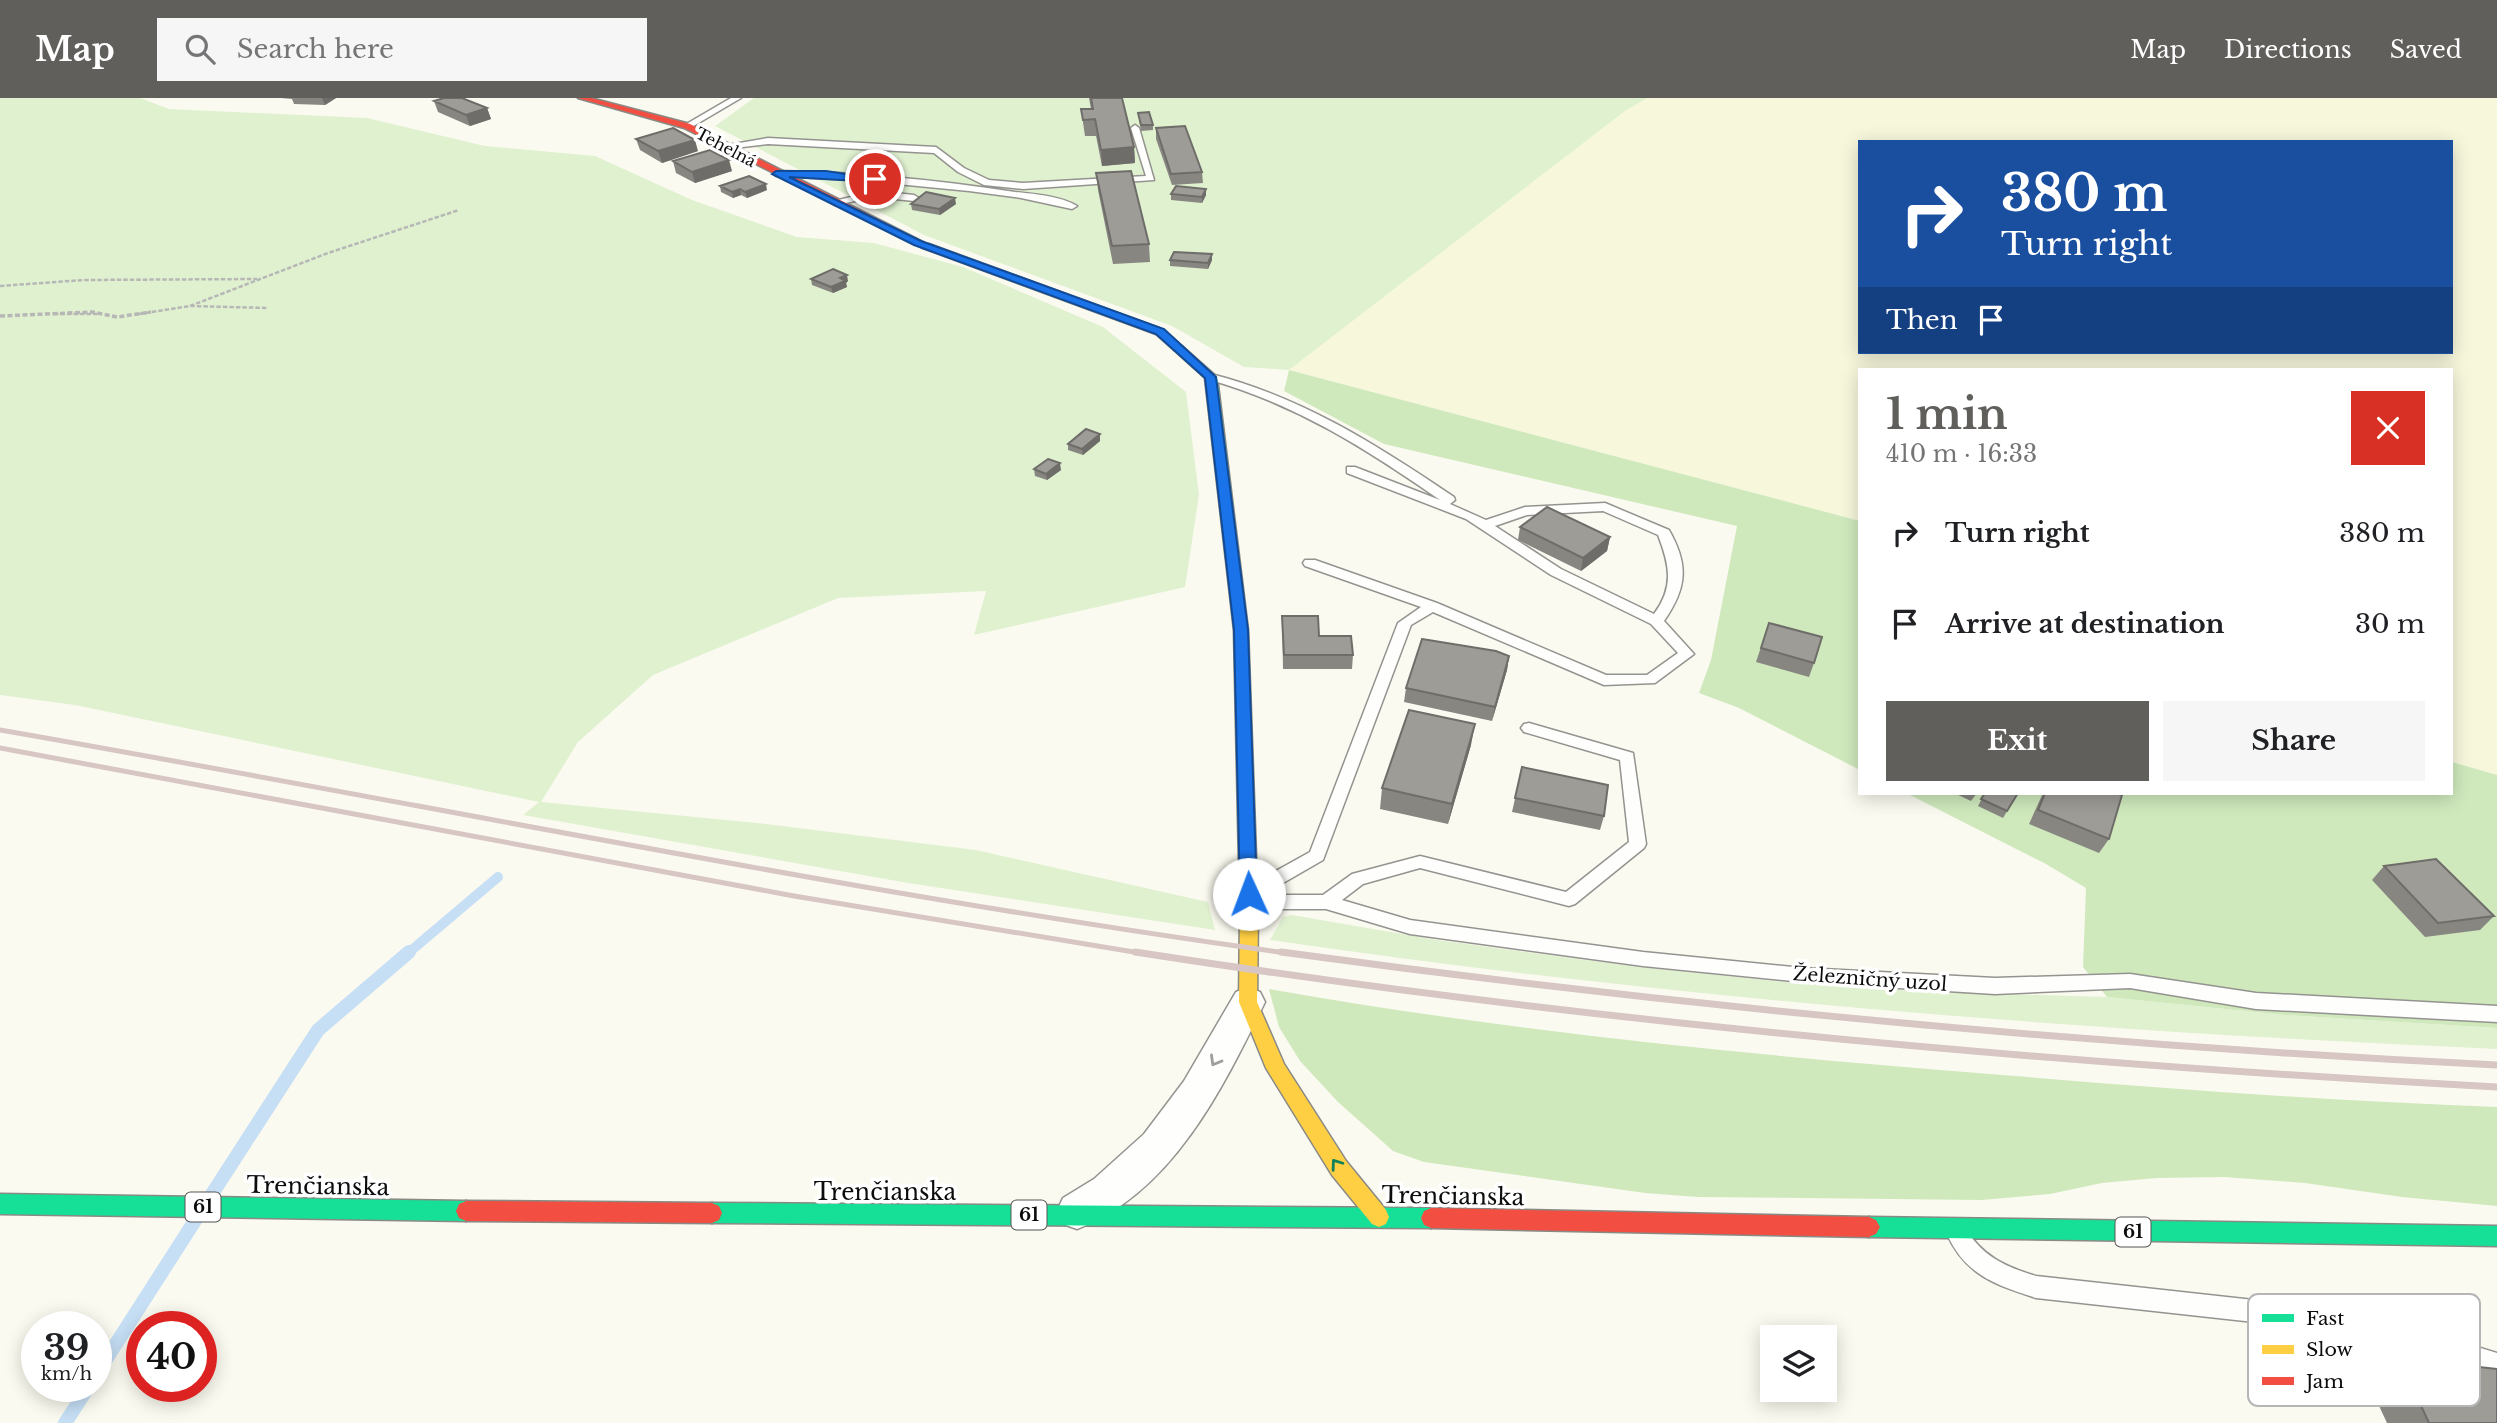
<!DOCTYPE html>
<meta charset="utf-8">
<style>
body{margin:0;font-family:"Libre Baskerville",serif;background:#f6f6f6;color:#202124;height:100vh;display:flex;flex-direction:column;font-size:26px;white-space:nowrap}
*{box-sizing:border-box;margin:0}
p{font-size:23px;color:#757577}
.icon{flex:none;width:38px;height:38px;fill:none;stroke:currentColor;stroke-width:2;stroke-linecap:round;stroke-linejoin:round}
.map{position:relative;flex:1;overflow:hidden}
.details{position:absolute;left:1858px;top:270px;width:595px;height:427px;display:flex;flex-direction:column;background:#fff;border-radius:0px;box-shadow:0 4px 18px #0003}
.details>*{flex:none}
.hud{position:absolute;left:1858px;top:42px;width:595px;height:214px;border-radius:0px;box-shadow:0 4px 18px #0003;background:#1a4fa0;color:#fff;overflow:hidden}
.fabs{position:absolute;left:1760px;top:1227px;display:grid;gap:14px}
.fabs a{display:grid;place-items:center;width:77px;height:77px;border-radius:0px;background:#fff;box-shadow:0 4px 18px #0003;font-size:35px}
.speed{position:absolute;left:21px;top:1213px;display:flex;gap:14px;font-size:35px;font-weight:700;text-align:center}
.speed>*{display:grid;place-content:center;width:91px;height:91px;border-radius:50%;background:#fff;box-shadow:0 4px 18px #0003;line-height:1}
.speed small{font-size:18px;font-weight:400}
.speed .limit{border:10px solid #d22;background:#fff;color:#111}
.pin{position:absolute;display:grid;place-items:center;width:60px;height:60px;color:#fff;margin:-30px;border:4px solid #fff;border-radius:50%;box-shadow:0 2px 7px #0007}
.me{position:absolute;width:77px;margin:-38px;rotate:358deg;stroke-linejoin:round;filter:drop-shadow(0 0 5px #0008)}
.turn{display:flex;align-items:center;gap:24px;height:147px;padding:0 28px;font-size:32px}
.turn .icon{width:91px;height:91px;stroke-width:2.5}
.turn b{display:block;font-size:49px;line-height:60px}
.then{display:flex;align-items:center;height:66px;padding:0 28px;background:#0003;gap:14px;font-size:26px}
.round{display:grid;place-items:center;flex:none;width:74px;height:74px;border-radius:0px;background:#f6f6f6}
.summary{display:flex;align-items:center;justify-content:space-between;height:119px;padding:0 28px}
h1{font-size:42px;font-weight:700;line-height:52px;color:#605f5c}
.action{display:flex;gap:14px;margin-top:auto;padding:14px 28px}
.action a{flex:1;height:80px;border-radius:0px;background:#605f5c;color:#fff;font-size:28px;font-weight:700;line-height:80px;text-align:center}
.action a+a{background:#f6f6f6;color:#202124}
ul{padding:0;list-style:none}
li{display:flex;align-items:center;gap:21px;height:91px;padding:0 28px}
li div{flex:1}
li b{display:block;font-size:26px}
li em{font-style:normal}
header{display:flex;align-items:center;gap:42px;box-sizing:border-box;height:98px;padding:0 35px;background:#605f5c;color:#fff}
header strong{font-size:33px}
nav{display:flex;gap:38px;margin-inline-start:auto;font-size:24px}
.search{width:490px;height:63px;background:#f6f6f6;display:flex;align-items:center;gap:18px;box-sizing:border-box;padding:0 24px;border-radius:0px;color:#757577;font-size:26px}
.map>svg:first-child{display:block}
.farmland{fill:#f7f7dc;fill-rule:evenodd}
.green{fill:#e0f1d0}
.forest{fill:#cfe9bd}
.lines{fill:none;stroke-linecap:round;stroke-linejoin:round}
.stream-far1{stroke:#c6dff5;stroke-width:10}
.stream{stroke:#c6dff5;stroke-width:14}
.lane-casing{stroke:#94938f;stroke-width:3}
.street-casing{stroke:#94938f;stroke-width:3}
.fast-casing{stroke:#8a8a85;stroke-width:3}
.slow-casing{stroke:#8a8a85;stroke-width:3}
.jam-casing{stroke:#8a8a85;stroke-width:3}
.path-far1{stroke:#b7b7b5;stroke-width:2.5;stroke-dasharray:4.5 2;stroke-linecap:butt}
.path{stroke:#b7b7b5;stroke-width:3.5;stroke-dasharray:5 2.5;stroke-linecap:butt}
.lane{fill:#fefefd;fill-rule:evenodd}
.street{fill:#fefefd;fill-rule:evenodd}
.fast{fill:#16e098;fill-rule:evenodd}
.slow{fill:#ffcf43;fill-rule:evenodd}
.jam{fill:#f24e42;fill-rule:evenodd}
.rail-far1{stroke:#d7c6c3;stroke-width:5}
.rail{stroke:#d7c6c3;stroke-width:7}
.wall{fill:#888681}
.shaded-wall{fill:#6f6d69}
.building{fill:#9e9c96;stroke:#6f6d69;stroke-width:2}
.oneway{stroke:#9d9d9d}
.oneway2{stroke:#128159}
.route{fill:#1a73e8;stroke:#114b97;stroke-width:2}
.labels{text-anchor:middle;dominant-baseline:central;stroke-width:7;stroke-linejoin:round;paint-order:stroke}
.far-street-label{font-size:16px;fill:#0c0c0c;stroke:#fff}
.shield{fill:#fff;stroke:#555;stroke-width:2}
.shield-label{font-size:18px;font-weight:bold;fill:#0c0c0c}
.street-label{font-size:19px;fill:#0c0c0c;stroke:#fff}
.near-street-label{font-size:23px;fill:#0c0c0c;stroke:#fff}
.key{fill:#fff;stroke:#b6b6b6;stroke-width:2}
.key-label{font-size:19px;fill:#0c0c0c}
</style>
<header>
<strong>Map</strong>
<div class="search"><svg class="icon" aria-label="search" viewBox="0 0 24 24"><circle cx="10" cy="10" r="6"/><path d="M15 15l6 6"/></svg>Search here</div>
<nav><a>Map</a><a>Directions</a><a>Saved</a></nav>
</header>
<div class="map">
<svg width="2497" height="1325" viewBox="0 0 2497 1325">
<rect width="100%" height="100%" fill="#fbfaf0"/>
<path class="farmland" d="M1647,0H2497V677L2452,664V271H1860V423L1289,272L1625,13ZM1860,44H2452V254H1860Z"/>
<path class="green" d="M0,0H140L169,11L367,20L485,48L595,58L692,102L797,139L874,145L963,169L1103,229L1186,294L1199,397L1185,489L974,537L986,493L838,500L653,577L578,644L541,704L757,725L976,752L1208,804L1215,832L908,785L523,717L539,704L75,607L0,597Z
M754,0H1647L1625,13L1289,272L1244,269L1172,228L924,137L715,28Z
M1292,817L1437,842L1639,869L1805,886L1933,894L2107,899L2285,917L2497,930V951C2087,933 1676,901 1270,842L1283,819Z"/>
<path class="forest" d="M1289,272L1860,423V672L1739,610L1699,595L1711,562L1737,428L1384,346L1284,293Z
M2452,664L2497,677V930L2285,917L2107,899L2083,869L2086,790L2046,766L1906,695H2452Z
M1269,891C1507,933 1749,957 1990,976C2159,990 2328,1003 2497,1009V1108L2402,1099L2305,1085L2224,1079L2157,1080L2102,1085L2050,1096L1981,1102L1698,1099L1645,1095L1424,1064L1393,1053L1338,1004L1300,963L1279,929Z"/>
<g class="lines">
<path class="stream-far1" d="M407,856L498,779"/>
<path class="stream" d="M212,1096L318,932L409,854
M96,1277L196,1121
M65,1325L89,1288"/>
<g class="lane-casing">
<path id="lane" d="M731,0H741L690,30L683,28Z
M1135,27L1139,30L1154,82L1023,91L984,87L958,74L934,55L768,46L726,51L722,48L768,40L936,49L964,70L989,82L1023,85L1146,78L1131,30Z
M779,73C857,74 937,82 1015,94C1033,96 1061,98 1077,108L1072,111L1021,100L969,93L856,82L776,78L774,76Z
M876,93L914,97L919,100L914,103L876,99L835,107L830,104Z
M1211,276C1302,299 1377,347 1454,399L1455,402L1450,406L1486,422L1525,409L1605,405L1669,432C1689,467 1687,490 1664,523L1694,556L1655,585L1604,587L1433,514L1411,527L1323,762L1257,800H1245L1242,795L1245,790L1310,754L1398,525L1421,509L1305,468L1303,465L1305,462H1315L1437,505L1606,577H1647L1678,555L1651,526L1551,477L1466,421L1347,375V369H1355L1440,402C1365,350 1296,306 1207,281L1205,279ZM1603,413L1658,437C1670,468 1674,489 1654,516L1561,471L1495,428L1527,417Z
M1529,625L1633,655L1646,746L1644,750L1575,806L1569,808L1420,770L1363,786L1342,802L1410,822L1643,854L1803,870L1995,880L2130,876L2256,895L2497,908V924L2256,911L2130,890L1995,896L1803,884L1643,868L1410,836L1326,811H1273L1251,819L1245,817L1242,812L1245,807L1272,797H1323L1352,776L1420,758L1566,794L1629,744L1620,662L1524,634L1521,630L1524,626Z
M1958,1126L1965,1129C1981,1158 2006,1169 2036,1178L2364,1214L2497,1255V1277L2364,1236L2036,1200C1996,1187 1965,1177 1947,1136L1951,1129Z"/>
</g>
<g class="street-casing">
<path id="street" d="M1248,889L1260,894L1265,904C1223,990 1172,1095 1077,1131L1063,1126L1057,1113L1063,1100L1094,1081L1144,1036L1184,983L1236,894Z"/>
</g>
<g class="fast-casing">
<path id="fast" d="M1174,248H1182L1217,279L1248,532L1258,814L1255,819L1249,821L1243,819L1240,814L1234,532L1205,280L1174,252Z
M0,1096L466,1103L473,1106L476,1113L473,1120L466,1123L0,1116Z
M712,1105L1431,1110L1438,1113L1441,1120L1438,1127L1431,1130L712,1125L705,1122L702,1115L705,1108Z
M1869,1119L2497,1128V1148L1869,1139L1862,1136L1858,1129L1862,1122Z"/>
</g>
<g class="slow-casing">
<path id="slow" d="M923,146H929L1164,232L1184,250L1174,252L1156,236L923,150Z
M1249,807L1255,809L1258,814L1257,904L1284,966L1346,1063L1386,1112L1389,1119L1386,1126L1379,1129L1372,1126L1332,1077L1266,970L1239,904L1240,814L1243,809Z"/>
</g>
<g class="jam-casing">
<path id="jam" d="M578,0H591L690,26L931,148L923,150L684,30Z
M466,1103L712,1105L719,1108L722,1115L719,1122L712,1125L466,1123L459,1120L456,1113L459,1106Z
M1431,1110L1869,1119L1876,1122L1880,1129L1876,1136L1869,1139L1431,1130L1424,1127L1421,1120L1424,1113Z"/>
</g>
<path class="path-far1" d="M0,188L84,182L257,181
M190,208L328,155L459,112
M54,216H100
M139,216L190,208L268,210"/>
<path class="path" d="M0,218L92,214L117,219L151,214"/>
<use href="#lane" class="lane"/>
<use href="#street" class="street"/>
<use href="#fast" class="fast"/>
<use href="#slow" class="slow"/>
<use href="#jam" class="jam"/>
<path class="rail-far1" d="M0,632C431,707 860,797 1294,856
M0,650L794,798L1146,856"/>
<path class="rail" d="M1135,854C1586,924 2041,965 2497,989
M1281,854C1685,909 2090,947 2497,967"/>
</g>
<path class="wall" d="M281,0H336L325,7L294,6L292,1Z
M1089,0H1122L1134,49L1135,65L1102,68L1096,38H1085L1081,11H1091Z
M434,3L487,10L491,21L470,28L438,14Z
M1138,15L1153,27V32L1141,33Z
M1156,30L1202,74L1203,85L1172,87L1156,41Z
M636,41L698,53L662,65L640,52Z
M673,63L732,73L695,85L676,75Z
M1096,75L1149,146L1150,164L1113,166L1098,92Z
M720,88L767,92L747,100L741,97L733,100L721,94Z
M1171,96L1206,97L1202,105L1171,102Z
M911,106H956L940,117L912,112Z
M1170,162H1212L1208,171L1170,168Z
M811,181L848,183L846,185L847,189L833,195L812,187Z
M1100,336V343L1083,357L1068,352V346Z
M1034,371L1061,372L1047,382L1035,378Z
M1520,429L1610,439L1607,453L1581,473L1518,442Z
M1282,518L1353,557L1352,571H1283Z
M1769,525L1814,565L1809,579L1756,564Z
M1509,558L1507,572L1492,623L1404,604L1406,590Z
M1471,647L1448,726L1380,711L1382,690Z
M1522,669L1604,718L1600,732L1512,714Z
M1954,695H1977L1971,703Z
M1985,695H2018L2003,720L1978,708Z
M2043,695H2122L2109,741L2099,755L2029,726Z
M2384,768L2494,818L2480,832L2425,839L2372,782Z
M2399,1260L2497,1325H2387L2367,1282Z"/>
<path class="shaded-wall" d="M322,0H336L325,7Z
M487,10L491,21L470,28L466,17Z
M695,42L698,53L662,65L658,53Z
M1134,49L1135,65L1102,68L1101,52Z
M729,62L732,73L695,85L692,74Z
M766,86L767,92L747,100L745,94Z
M740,91L741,97L733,100L732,94Z
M1206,91V97L1202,105V99Z
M955,100L956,106L940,117L939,111Z
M1212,156V162L1208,171V165Z
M847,177L848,183L846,185L847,189L833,195L831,189L840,180Z
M1100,336V343L1083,357L1082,351Z
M1060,365L1061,372L1047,382L1046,376Z
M1610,439L1607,453L1581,473L1583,460Z
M1509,558L1507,572L1492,623L1495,609Z
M1475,626L1471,647L1448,726L1452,706Z"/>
<path class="building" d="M444,0H462L487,10L466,17L434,3Z
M1091,0H1122L1134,49L1101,52L1095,21L1083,22L1081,11H1093Z
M1149,14L1153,27H1141L1138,15Z
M1185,28L1202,74L1171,76L1156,30Z
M673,30L695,42L658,53L636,41Z
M710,52L729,62L692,74L673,63Z
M1131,73L1149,146L1112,148L1096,75Z
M749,78L766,86L745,94L740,91L732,94L720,88Z
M1176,88L1206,91L1202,99L1171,96Z
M926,94L955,100L939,111L911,106Z
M1174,154L1212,156L1208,165L1170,162Z
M833,171L847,177L840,180L845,183L831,189L811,181Z
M1086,331L1100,336L1082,351L1068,346Z
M1048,361L1060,365L1046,376L1034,371Z
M1547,409L1610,439L1583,460L1520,429Z
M1282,518H1318L1319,538H1351L1353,557H1284Z
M1769,525L1822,539L1814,565L1761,550Z
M1422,541L1496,553L1509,558L1495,609L1406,590Z
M1409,612L1475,626L1452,706L1382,690Z
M1522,669L1608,687L1604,718L1515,700Z
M1985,695H2018L2007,713L1981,701Z
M2045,695H2116L2122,697L2109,741L2038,712Z
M2436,761L2494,818L2438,825L2384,768Z
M2399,1260L2497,1271V1325H2429Z"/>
<defs><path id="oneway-chevron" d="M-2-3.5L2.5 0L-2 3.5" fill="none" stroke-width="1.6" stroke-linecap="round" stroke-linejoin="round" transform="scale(1.75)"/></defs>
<use class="oneway" href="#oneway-chevron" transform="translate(1215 963) rotate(120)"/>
<use class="oneway2" href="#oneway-chevron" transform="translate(1336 1066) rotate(-126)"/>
<path class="route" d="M826,73L880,81L875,84L789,79L921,143L1164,231L1216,279L1248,532L1257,796L1255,801H1242L1240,796L1234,532L1205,280L1156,236L914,147L772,76L776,73Z"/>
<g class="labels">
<g class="far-street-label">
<text transform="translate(726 49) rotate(28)">Tehelná</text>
</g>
<g class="shield">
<rect x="185.5" y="1094.5" width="35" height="29" rx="5"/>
<rect x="1011.5" y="1102.5" width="35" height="29" rx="5"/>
<rect x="2115.5" y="1119.5" width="35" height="29" rx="5"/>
</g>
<g class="shield-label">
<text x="203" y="1109">61</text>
<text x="1029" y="1117">61</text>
<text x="2133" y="1134">61</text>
</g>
<g class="street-label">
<text transform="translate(1870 881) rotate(4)">Železničný uzol</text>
</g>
<g class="near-street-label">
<text transform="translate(318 1088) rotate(1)">Trenčianska</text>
<text x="885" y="1094">Trenčianska</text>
<text transform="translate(1453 1098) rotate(1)">Trenčianska</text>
</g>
</g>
<rect x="2248" y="1196" width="232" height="112" rx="10" class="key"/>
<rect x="2262" y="1216" width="32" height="8" fill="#16e098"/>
<rect x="2262" y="1247" width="32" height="9" fill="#ffcf43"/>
<rect x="2262" y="1279" width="32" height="8" fill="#f24e42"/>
<g class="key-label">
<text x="2306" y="1227">Fast</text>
<text x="2306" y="1258">Slow</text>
<text x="2306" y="1290">Jam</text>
</g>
</svg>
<div class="fabs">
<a><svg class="icon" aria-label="layers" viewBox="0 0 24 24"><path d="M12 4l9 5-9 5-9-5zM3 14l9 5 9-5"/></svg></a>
</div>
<div class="speed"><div>39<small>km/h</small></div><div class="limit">40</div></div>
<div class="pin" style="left:875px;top:81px;background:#d93025"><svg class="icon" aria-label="arrive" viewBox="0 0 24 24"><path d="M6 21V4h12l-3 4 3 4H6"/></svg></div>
<svg class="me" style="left:1249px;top:796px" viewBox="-20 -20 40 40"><circle r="19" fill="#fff"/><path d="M0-13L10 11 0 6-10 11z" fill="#1a73e8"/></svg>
<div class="hud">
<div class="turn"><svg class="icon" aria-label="right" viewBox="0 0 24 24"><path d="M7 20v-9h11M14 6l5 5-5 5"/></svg><div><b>380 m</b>Turn right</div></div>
<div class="then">Then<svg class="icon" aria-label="arrive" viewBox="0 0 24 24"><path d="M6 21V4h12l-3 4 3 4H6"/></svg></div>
</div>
<section class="details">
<div class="summary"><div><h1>1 min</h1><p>410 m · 16:33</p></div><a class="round" style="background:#d93025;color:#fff"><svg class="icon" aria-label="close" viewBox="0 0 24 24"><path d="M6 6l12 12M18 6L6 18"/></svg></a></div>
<ul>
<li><svg class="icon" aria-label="right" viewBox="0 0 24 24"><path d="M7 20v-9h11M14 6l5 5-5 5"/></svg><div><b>Turn right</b></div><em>380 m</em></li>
<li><svg class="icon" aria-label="arrive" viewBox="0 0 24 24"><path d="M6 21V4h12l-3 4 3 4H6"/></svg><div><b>Arrive at destination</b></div><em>30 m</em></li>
</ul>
<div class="action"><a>Exit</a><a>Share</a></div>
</section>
</div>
